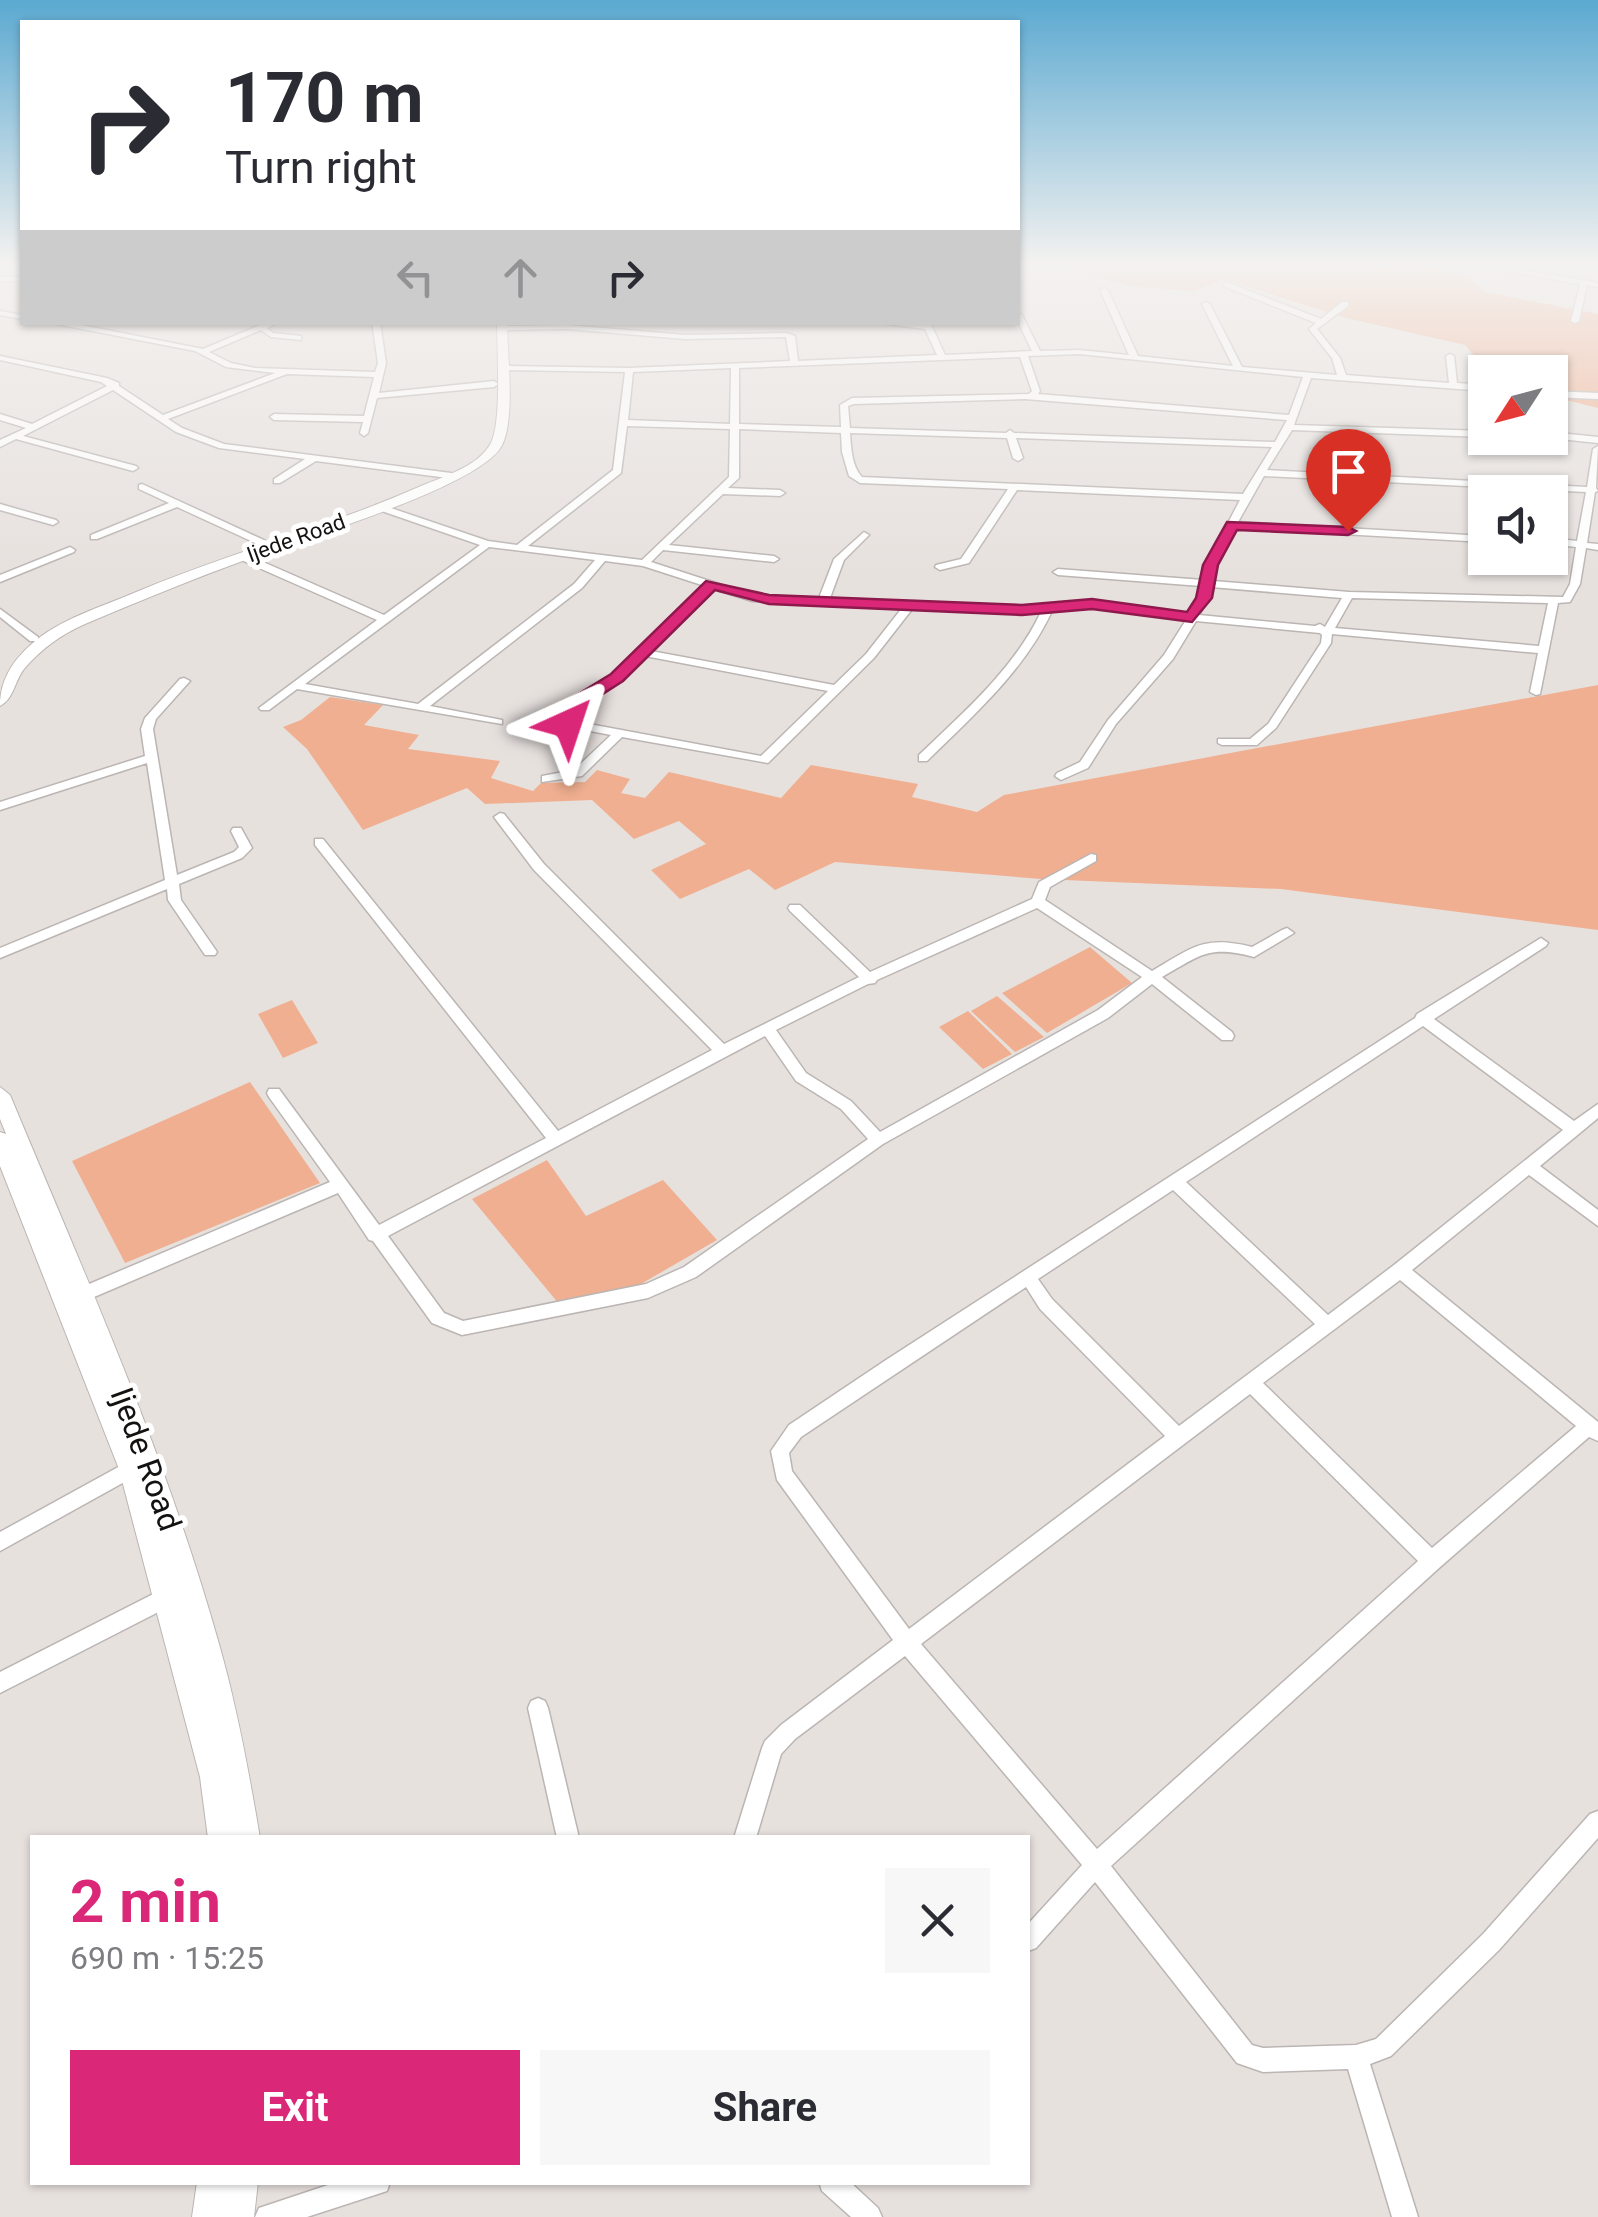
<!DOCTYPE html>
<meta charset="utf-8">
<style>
body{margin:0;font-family:Roboto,sans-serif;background:#f7f7f7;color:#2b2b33;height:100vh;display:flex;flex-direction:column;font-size:38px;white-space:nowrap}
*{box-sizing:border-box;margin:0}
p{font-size:32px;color:#7c7c81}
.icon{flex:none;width:55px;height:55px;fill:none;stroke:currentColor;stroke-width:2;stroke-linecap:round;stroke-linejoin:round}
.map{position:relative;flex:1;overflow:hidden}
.sheet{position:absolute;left:30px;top:1835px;width:1000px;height:350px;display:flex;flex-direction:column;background:#fff;border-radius:0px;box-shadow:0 2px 8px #0004}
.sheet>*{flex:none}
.guide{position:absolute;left:20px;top:20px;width:1000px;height:305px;border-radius:0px;box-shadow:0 2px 8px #0004;background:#fff;color:#2b2b33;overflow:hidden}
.needle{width:65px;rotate:234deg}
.buttons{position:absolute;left:1468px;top:355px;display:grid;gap:20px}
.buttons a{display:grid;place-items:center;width:100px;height:100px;border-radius:0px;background:#fff;box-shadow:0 2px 8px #0004;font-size:50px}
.pin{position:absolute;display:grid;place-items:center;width:85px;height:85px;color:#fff;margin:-102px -42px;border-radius:50% 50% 50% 0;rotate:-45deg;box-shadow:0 0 10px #0007}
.pin .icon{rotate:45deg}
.me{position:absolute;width:110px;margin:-55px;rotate:42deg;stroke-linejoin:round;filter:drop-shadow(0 0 8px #0008)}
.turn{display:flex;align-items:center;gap:35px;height:210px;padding:0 40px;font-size:45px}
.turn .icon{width:130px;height:130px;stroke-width:2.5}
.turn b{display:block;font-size:70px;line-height:85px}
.lanes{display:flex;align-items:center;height:95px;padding:0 40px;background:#0003;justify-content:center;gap:50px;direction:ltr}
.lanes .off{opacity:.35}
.round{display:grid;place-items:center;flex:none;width:105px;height:105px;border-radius:0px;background:#f7f7f7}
.summary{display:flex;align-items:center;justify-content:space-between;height:170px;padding:0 40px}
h1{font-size:60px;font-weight:700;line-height:75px;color:#db2777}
.action{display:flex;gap:20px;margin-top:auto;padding:20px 40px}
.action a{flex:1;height:115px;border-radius:0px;background:#db2777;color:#fff;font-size:40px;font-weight:700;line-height:115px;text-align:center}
.action a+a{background:#f7f7f7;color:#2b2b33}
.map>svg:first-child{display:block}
.green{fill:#f0af90}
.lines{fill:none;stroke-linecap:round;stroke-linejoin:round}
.minor-casing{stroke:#bbb5b3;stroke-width:3}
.secondary-casing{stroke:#bbb5b3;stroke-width:2}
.minor{fill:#fff;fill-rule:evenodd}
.secondary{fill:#fff;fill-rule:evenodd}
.route{fill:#db2777;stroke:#8e194d;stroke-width:2.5}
.labels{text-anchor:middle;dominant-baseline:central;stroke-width:10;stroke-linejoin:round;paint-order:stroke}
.far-street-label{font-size:22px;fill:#141211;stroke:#fff}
.near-street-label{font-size:32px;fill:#141211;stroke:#fff}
</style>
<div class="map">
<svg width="1598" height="2217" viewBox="0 0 1598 2217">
<rect width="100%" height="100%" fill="#e7e1de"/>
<path class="green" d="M1060,264H1359L1380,268L1412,264L1463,275L1485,292L1598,314V408L1550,396V372H1488L1465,345L1346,318L1226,280L1193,291L1128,286Z
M1598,685V930L1281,889L1041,879L835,862L775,890L749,869L680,899L651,870L706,844L679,821L634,839L592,800L485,804L467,788L363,830L307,749L283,727L301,720L330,697L383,705L364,725L419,735L408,749L500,761L491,778L533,791L541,783L585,782L597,770L630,779L621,793L645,798L669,772L781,798L811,765L918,784L912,797L977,812L1004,795Z
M1090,947L1132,983L1047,1033L1002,993Z
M997,996L1044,1037L1015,1052L971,1011Z
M292,1000L318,1043L283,1058L258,1014Z
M968,1011L1012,1054L983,1069L939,1027Z
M250,1082L320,1183L125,1263L72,1161Z
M547,1160L586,1216L663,1180L717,1240L634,1288L559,1304L472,1199Z"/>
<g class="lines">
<g class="minor-casing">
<path id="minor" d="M1466,264H1482L1584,280L1598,283V287L1587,285L1579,321L1575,323L1571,321L1580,284Z
M0,277H22V281H0Z
M1226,282L1321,319L1342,302H1348V306L1317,329L1340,358L1346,375L1449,383L1446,356L1450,354L1454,356L1457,383L1485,385V391L1311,378L1294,425L1485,431V437L1292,430L1267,470L1587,487L1593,449L1598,446L1596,488L1598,491L1595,492L1587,543L1598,544V550L1586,548L1580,584L1570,602L1558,603L1540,694L1536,695L1530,692L1538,653L1332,634L1331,643L1276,728L1257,745H1222L1218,743V739H1250L1268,724L1321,643L1322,635L1320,633L1196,621L1173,659L1116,724L1088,768L1061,780L1055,776L1057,773L1080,762L1108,720L1164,655L1186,620L1092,607L1052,611C1025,670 973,716 927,761H919V755C964,712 1014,669 1041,612L1022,613L913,608L874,658L768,763L622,737L582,776L542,782V776L574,770L611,735L564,726L560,715L562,713L613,676L636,654V650L641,649L705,586L643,566L605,561L582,588L430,706L502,720V724L297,689L269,710H261L259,708L377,620L239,559V555H247L384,615L480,545L376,509V505H382L488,541L517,545L613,470L625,372L503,370H500V366L629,368L790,361L786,337L685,339L567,329L503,330L499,328L500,326L567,325L685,335L786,333L795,336L798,361L937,355L925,329L871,322H930L945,355L1032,351L1018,322V313L1022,315L1040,351L1079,350L1129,355L1100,290L1104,288L1108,290L1138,356L1233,366L1202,304L1206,302L1210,304L1242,367L1337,375L1332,358L1309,329L1316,323L1223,286ZM1079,354L1303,377L1289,415L1038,394L1040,391L1028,356ZM1020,357L1032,391L1029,394L852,398L840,405L841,427L739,424V368ZM731,368L730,424L628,420L633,372ZM1025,399L1287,420L1275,442L1014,433L1010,430L1006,433L850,428L848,406L854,404ZM627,426L730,429L729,477L642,560L528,546L621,473ZM739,429L841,433L842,452L849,476L860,483L1008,489L961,559L936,565L935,567L940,570L969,563L1017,490L1240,500L1206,565L1203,580L1058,569L1053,572L1058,575L1201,586L1199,598L1189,614L1092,601L1022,607L830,598L844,560L869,535L864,532L834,559L819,598L753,595L651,562L663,550L774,562L779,559L774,556L669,545L723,494L780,496L785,493L780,490L728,488L739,478ZM850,433L1007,438L1013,458L1018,461L1023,458L1016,438L1272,447L1243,494L862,477C852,467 851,448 850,433ZM1264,476L1586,492L1577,541L1550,538V544L1576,547L1570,584L1563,597L1349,592L1213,581L1216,565L1235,528L1485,542V536L1238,522ZM489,547L595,560L574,584L418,704L305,684ZM1211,587L1342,598L1325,627L1320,624L1315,626L1199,615L1209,598ZM714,589L752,601L902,608L866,654L834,685L651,651ZM1352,598L1548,603L1539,646L1335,628ZM645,656L828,691L761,756L573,721L572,716L621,680Z
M0,311L22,315V319L0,315Z
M46,322H66L203,349L267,322H279L267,328L273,333L301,336V340L271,337L261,330L209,352L231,363L255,368L375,372L378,363L372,322H380L386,363L379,393L494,381L498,384L494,387L377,398L368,433L364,436L360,433L363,422L274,420L270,417L274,414L364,416L374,377L287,374L168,419L182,428L224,444L451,473L453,475L448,478L316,461L280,483H274V479L305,459L219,448L176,432L113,390L23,436L136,466L138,468L133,471L16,439L0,447V440L26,428L0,420V414L32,424L107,386L101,382L0,360V356L107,378L119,383V386L163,415L275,373L226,367L195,351Z
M1550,391L1598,393V399L1550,397Z
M1550,432L1598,437V443L1550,438Z
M142,484L266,541L268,543L260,545L177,507L97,539H91V535L169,503L139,489V485Z
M0,504L56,520L58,522L53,525L0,510Z
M70,547L75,550L74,552L0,582V575Z
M0,609L38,637V641H30L0,617Z
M184,678L190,681L156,719L153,729L177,875L234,852L239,847L231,831L233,828H241L252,848L242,858L179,884L181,900L215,949L217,952L215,955H205L168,900L167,889L0,958V948L165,880L147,763L0,810V802L145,756L141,729L145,718L180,679Z
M500,813L504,814L544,864L724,1044L859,977L790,911L788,908L790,905H800L870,972L1032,899L1039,882L1091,854L1096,855V861L1050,887L1045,900L1152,971C1193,947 1204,935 1252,947L1282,930L1287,928L1294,933L1254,957C1208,945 1201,955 1162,977L1232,1032L1234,1036L1232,1040H1222L1152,984L1108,1018L883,1144L696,1277L648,1298L462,1335L432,1323L373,1241L369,1240L338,1193L87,1300L81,1302L75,1300L73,1295L75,1290L330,1182L269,1097L267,1093L269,1089H279L379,1225L546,1138L315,845V839H323L558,1131L712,1050L534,870L494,817ZM1037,908L1142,977L1098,1010L880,1132L851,1101L806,1073L776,1030L868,984L875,983L877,980ZM765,1036L796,1081L841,1109L868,1139L684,1267L646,1284L463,1321L444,1313L388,1236Z
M1541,938L1548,943L1546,946L1434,1019L1574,1121L1598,1104V1118L1540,1166L1598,1210V1226L1529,1175L1412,1270L1598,1422V1441L1589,1437L1439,1568L1111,1866L1252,2045L1263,2048L1356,2045L1376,2039L1483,1934L1590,1814L1598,1811V1838L1499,1950L1391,2056L1370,2064L1418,2217H1392L1348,2069L1263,2072L1237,2063L1095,1882L1036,1948L1028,1951V1924L1082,1865L905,1656L795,1739L781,1754L756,1838H734L762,1748L765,1741L781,1725L893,1640L777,1480L771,1451L789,1425L886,1360L1415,1018L1417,1014ZM1423,1026L1563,1130L1394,1265L1328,1315L1186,1182ZM1173,1190L1315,1324L1179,1426L1052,1299L1038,1279ZM1400,1280L1576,1426L1432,1548L1263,1383ZM1026,1287L1040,1309L1165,1436L909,1629L792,1471L789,1453L801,1437ZM1250,1394L1418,1561L1097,1849L921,1644Z
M131,1460L137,1463L140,1469L137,1475L0,1551V1532Z
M169,1586L176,1589L179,1596L176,1603L0,1693V1672Z
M538,1698L545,1701L548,1708L579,1838H557L528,1708L531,1701Z
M337,2182H390L387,2191L307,2217H255L259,2208Z
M819,2182H850L878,2208L882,2217H851L822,2191Z"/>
</g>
<g class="secondary-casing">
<path id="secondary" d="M497,322H507C507,353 517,427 499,450C468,490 302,539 248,559C193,579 139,601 85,624C62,634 41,649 24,669C15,680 14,699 0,706C0,676 17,655 40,637C66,618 100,607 129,595C225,554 326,528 421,486C444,476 478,467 491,443C502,421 497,350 497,322Z
M0,1087L10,1095C85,1275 166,1455 219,1644C237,1707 249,1772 260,1838H208L200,1777L119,1469L0,1166V1132L6,1134L0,1119Z
M197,2182H258L254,2217H192Z"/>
</g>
<use href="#minor" class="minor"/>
<use href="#secondary" class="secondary"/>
</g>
<linearGradient id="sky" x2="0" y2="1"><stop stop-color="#5ba9d1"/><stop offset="0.46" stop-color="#f4f2f0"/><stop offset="1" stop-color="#f4f2f0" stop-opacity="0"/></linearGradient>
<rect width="1598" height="574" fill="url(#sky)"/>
<path class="route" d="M1227,522L1348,527L1356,531L1348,535L1237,530L1218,565L1212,598L1192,622L1092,609L1022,615L769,604L715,590L623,681L584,706L575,716L574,727L559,724L557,715L572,698L611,674L706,581L769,595L1022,605L1092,599L1187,612L1196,598L1203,565Z"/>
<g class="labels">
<g class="far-street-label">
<text transform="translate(296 538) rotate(-20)">Ijede Road</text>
</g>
<g class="near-street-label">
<text transform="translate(146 1459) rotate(70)">Ijede Road</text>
</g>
</g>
</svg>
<div class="buttons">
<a><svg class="needle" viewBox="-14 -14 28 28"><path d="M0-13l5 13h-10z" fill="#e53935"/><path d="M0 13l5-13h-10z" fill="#7c7c81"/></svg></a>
<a><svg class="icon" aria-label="sound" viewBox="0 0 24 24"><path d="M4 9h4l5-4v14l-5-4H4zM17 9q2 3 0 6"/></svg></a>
</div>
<div class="pin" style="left:1348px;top:531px;background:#d93025"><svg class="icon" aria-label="arrive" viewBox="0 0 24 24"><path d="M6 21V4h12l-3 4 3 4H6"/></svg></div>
<svg class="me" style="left:568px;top:724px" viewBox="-20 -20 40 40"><path d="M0-17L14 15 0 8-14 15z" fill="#db2777" stroke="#fff" stroke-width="4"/></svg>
<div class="guide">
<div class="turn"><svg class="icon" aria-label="right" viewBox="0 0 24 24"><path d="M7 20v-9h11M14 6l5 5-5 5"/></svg><div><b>170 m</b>Turn right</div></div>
<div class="lanes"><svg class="icon off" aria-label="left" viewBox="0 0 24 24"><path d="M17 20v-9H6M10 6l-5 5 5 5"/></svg><svg class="icon off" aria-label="ahead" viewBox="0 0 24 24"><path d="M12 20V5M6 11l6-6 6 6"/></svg><svg class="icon" aria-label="right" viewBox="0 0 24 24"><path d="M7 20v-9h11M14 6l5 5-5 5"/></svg></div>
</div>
<section class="sheet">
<div class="summary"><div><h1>2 min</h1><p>690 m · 15:25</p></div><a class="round"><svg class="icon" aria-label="close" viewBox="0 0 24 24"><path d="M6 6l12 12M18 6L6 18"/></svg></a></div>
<div class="action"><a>Exit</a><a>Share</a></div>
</section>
</div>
